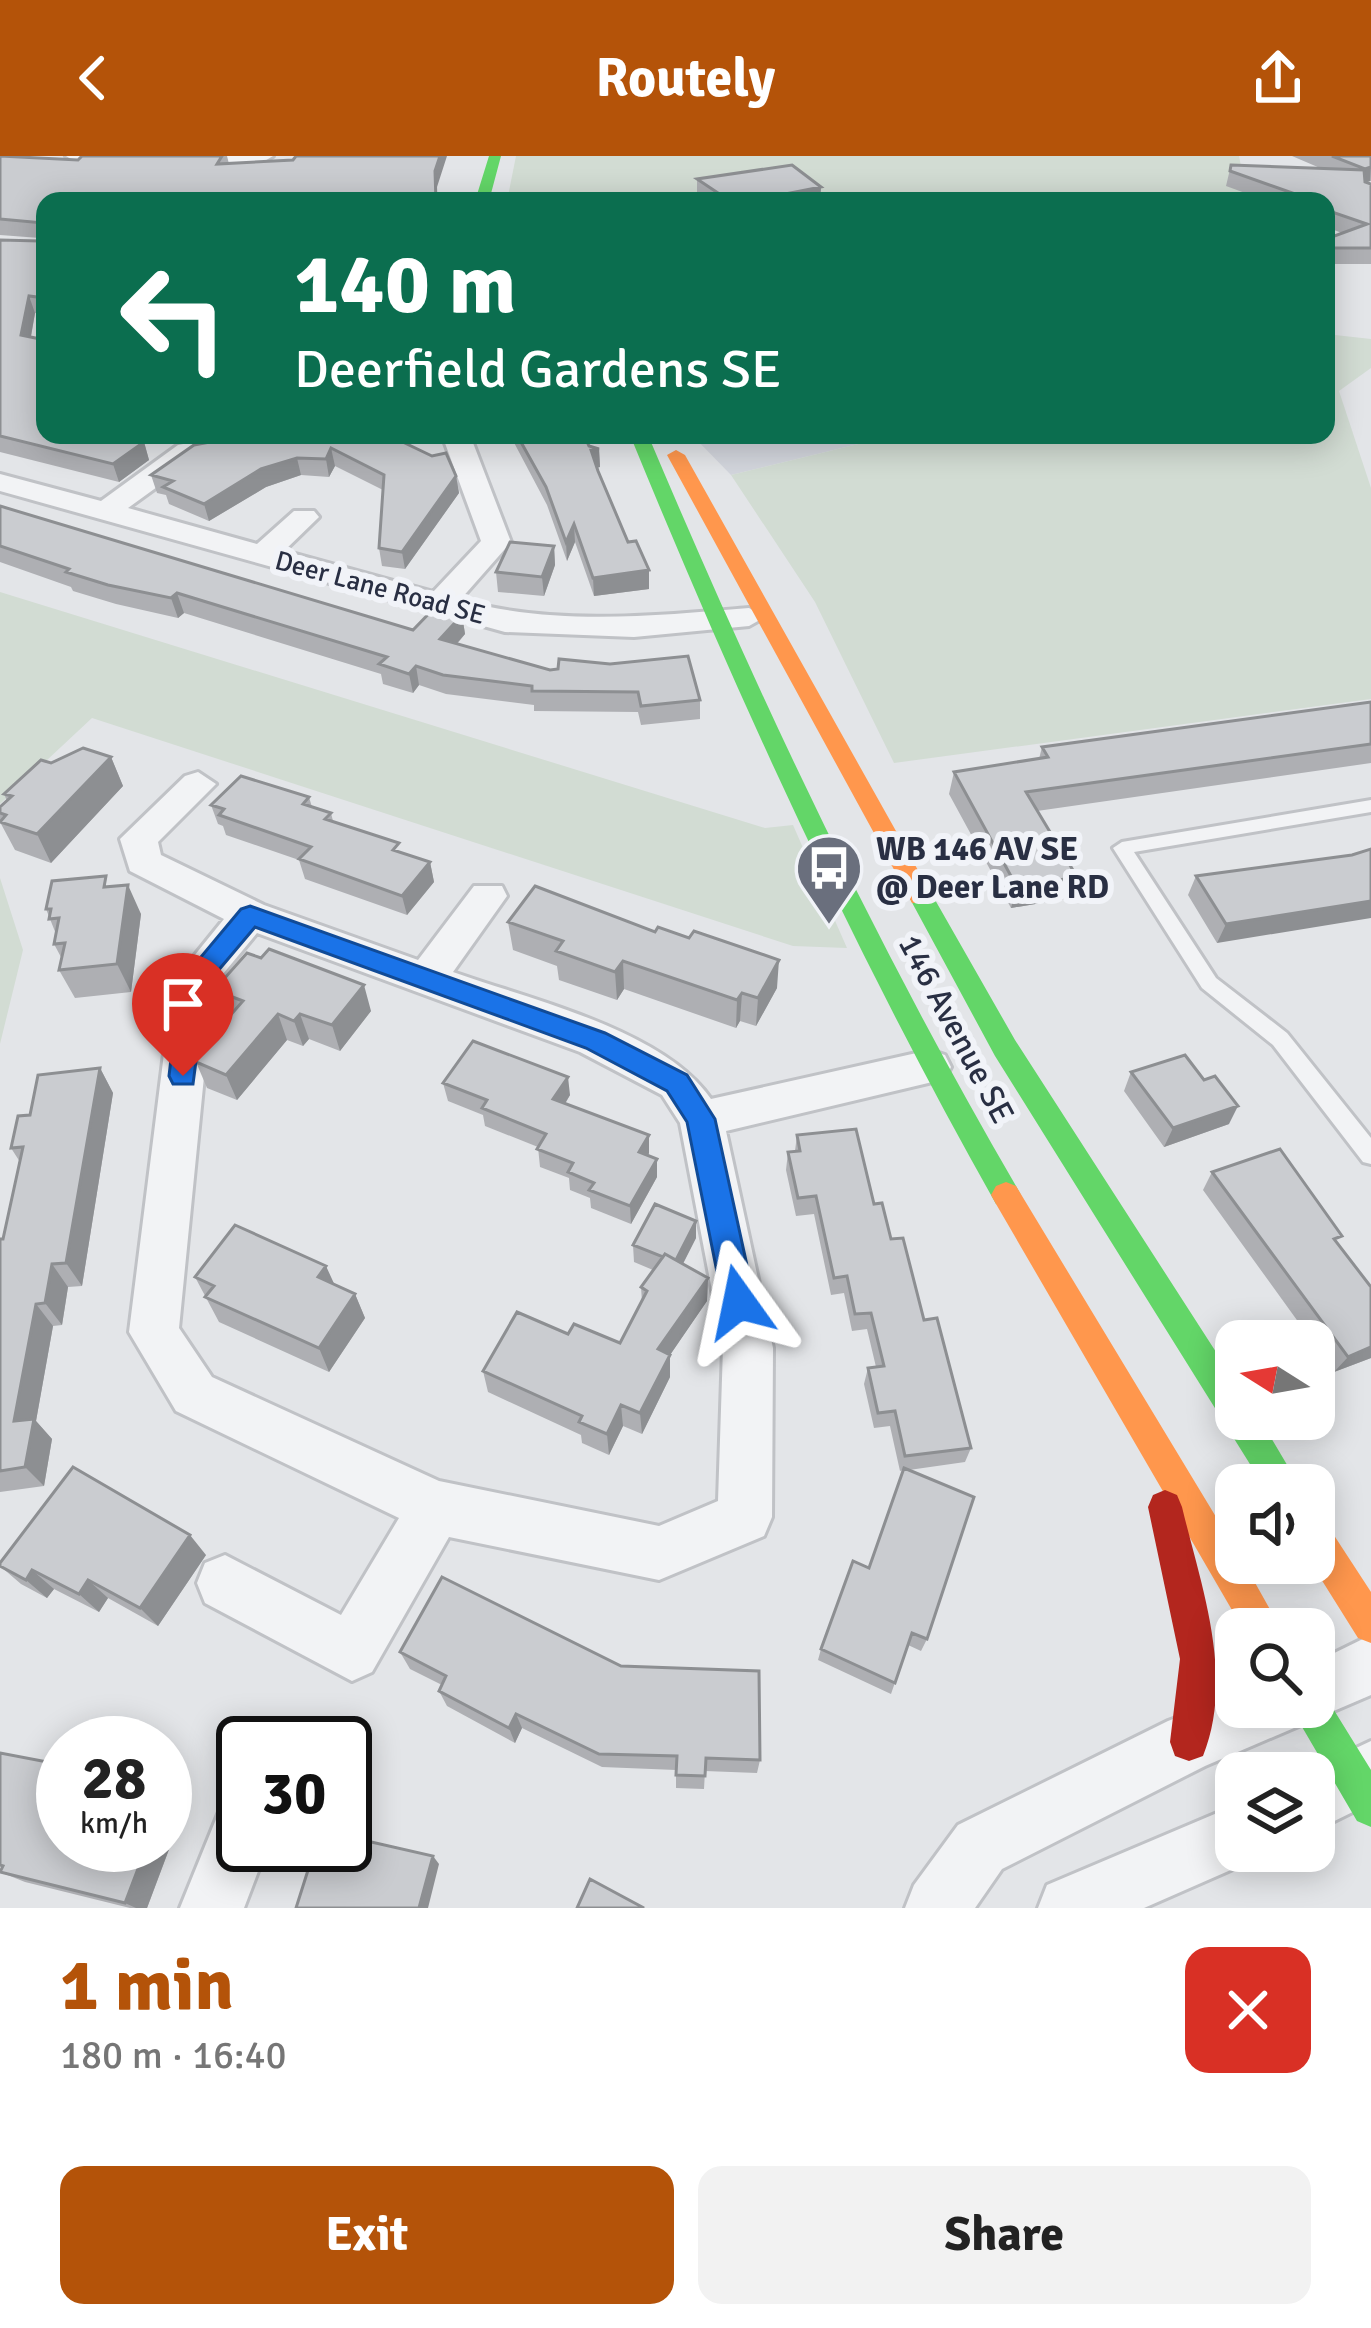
<!DOCTYPE html>
<meta charset="utf-8">
<style>
body{margin:0;font-family:Signika,sans-serif;background:#f2f2f2;color:#222;height:100vh;display:flex;flex-direction:column;font-size:45px;white-space:nowrap}
*{box-sizing:border-box;margin:0}
p{font-size:39px;color:#767676}
.icon{flex:none;width:66px;height:66px;fill:none;stroke:currentColor;stroke-width:2;stroke-linecap:round;stroke-linejoin:round}
.map{position:relative;height:1752px;overflow:hidden}
.details{display:flex;flex-direction:column;background:#fff;flex:1}
.details>*{flex:none}
.top-card{position:absolute;left:36px;top:36px;width:1299px;height:252px;border-radius:24px;box-shadow:0 6px 30px #0003;background:#0b6e4f;color:#fff;overflow:hidden}
.needle{width:78px;rotate:281deg}
.buttons{position:absolute;left:1215px;top:1164px;display:grid;gap:24px}
.buttons a{display:grid;place-items:center;width:120px;height:120px;border-radius:24px;background:#fff;box-shadow:0 6px 30px #0003;font-size:60px}
.speed{position:absolute;left:36px;top:1560px;display:flex;gap:24px;font-size:60px;font-weight:700;text-align:center}
.speed>*{display:grid;place-content:center;width:156px;height:156px;border-radius:50%;background:#fff;box-shadow:0 6px 30px #0003;line-height:1}
.speed small{font-size:30px;font-weight:400}
.speed .limit{border:6px solid #111;border-radius:18px;background:#fff;color:#111}
.pin{position:absolute;display:grid;place-items:center;width:102px;height:102px;color:#fff;margin:-123px -51px;border-radius:50% 50% 50% 0;rotate:-45deg;box-shadow:0 0 12px #0007}
.pin .icon{rotate:45deg}
.me{position:absolute;width:132px;margin:-66px;rotate:348deg;stroke-linejoin:round;filter:drop-shadow(0 0 9px #0008)}
.turn{display:flex;align-items:center;gap:42px;height:252px;padding:0 60px;font-size:54px}
.turn .icon{width:156px;height:156px;stroke-width:2.5}
.turn b{display:block;font-size:84px;line-height:102px}
.round{display:grid;place-items:center;flex:none;width:126px;height:126px;border-radius:24px;background:#f2f2f2}
.summary{display:flex;align-items:center;justify-content:space-between;height:204px;padding:0 60px}
h1{font-size:72px;font-weight:700;line-height:90px;color:#b45309}
.cta{display:flex;gap:24px;margin-top:auto;padding:24px 60px}
.cta a{flex:1;height:138px;border-radius:24px;background:#b45309;color:#fff;font-size:48px;font-weight:700;line-height:138px;text-align:center}
.cta a+a{background:#f2f2f2;color:#222}
header{display:flex;justify-content:space-between;align-items:center;height:156px;padding:0 60px;background:#b45309;color:#fff;font-size:54px;font-weight:700}
.map>svg:first-child{display:block}
.built{fill:#d3d6dd}
.green{fill:#d2dcd3}
.lines{fill:none;stroke-linecap:round;stroke-linejoin:round}
.lane-casing{stroke:#c0c2c6;stroke-width:6}
.street-casing{stroke:#c0c2c6;stroke-width:6}
.lane{fill:#f2f3f5;fill-rule:evenodd}
.street{fill:#f2f3f5;fill-rule:evenodd}
.fast{fill:#63d668;fill-rule:evenodd}
.slow{fill:#ff974d;fill-rule:evenodd}
.jam{fill:#b3261e;fill-rule:evenodd}
.wall{fill:#aeafb3}
.shaded-wall{fill:#8d8f92}
.building{fill:#caccd0;stroke:#8d8f92;stroke-width:3}
.route{fill:#1a73e8;stroke:#114b97;stroke-width:3}
.labels{text-anchor:middle;dominant-baseline:central;stroke-width:12;stroke-linejoin:round;paint-order:stroke}
.far-street-label{font-size:27px;fill:#292f43;stroke:#f1f3f8}
.poi-label{font-size:33px;font-weight:bold;fill:#292f43;stroke:#f1f3f8;text-anchor:start}
.street-label{font-size:33px;fill:#292f43;stroke:#f1f3f8}
</style>
<header><svg class="icon" aria-label="back" viewBox="0 0 24 24"><path d="M15 5l-7 7 7 7"/></svg>Routely<svg class="icon" aria-label="share" viewBox="0 0 24 24"><path d="M12 15V3M7 8l5-5 5 5M5 13v7h14v-7"/></svg></header>
<div class="map">
<svg width="1371" height="1752" viewBox="0 0 1371 1752">
<rect width="100%" height="100%" fill="#e3e5e8"/>
<path class="built" d="M692,279H895L731,319Z"/>
<path class="green" d="M516,0H1239L1248,45H507Z
M1326,178L1371,183V212L1339,235L1371,332V543L894,607L815,446L731,319L895,279H1326Z
M0,436L765,672L793,669L847,792L793,790L92,562L0,648Z
M0,722L23,794L0,888Z"/>
<g class="lines">
<g class="lane-casing">
<path id="lane" d="M1371,644V656L1134,696L1216,822L1287,877L1371,982V1008L1363,1006L1273,889L1202,832L1113,692L1122,686Z"/>
</g>
<g class="street-casing">
<path id="street" d="M66,0H273L263,6H76Z
M230,279H289L275,287L197,302L128,352L257,388L294,355H314L319,361L284,395L433,436L481,385L442,279H470L511,386L460,444C554,470 653,460 749,452L765,461L749,470L634,481L505,476L0,335V318L101,345L178,289Z
M198,616L216,628L158,686L161,699L264,749L418,804L474,730H502L507,740L453,816C531,844 664,874 711,943L930,894L945,899L951,911L945,923L726,975L773,1192L772,1361L764,1380L659,1424L449,1381L372,1516L352,1525L205,1447L197,1427L205,1407L225,1399L341,1459L399,1362L176,1255L129,1176L173,826L224,763L130,715L120,683L185,620ZM257,777L580,896L662,939L680,967L723,1192L718,1345L659,1370L439,1325L212,1221L179,1172L213,830Z
M1371,1479V1539L1205,1610L1002,1713L975,1752H905L914,1729L958,1669L1168,1565L1236,1539V1551H1314V1507Z
M1371,1585V1647L1314,1675V1617H1303Z
M243,1642V1689H268L244,1752H180L221,1651Z
M1236,1649V1695H1261L1258,1702L1144,1752H1038L1047,1729Z"/>
</g>
<use href="#lane" class="lane"/>
<use href="#street" class="street"/>
<path class="fast" d="M489,0H501L489,45H475Z
M630,279H648C757,537 875,788 1016,1030L1021,1039L1016,1048L1006,1052L996,1048C856,800 738,543 630,279Z
M921,732L930,735L1015,884L1236,1227V1263H1260L1299,1329H1263L995,900L909,741Z
M1314,1533L1324,1538L1371,1614V1671L1357,1665L1298,1564L1292,1551H1314Z"/>
<path class="slow" d="M676,294L685,299L933,741L930,747H912L909,741L667,299Z
M1006,1026L1016,1030L1236,1394V1407H1244L1281,1473H1243L996,1048L991,1039L996,1030Z
M1314,1361L1326,1367L1371,1436V1487L1358,1482L1311,1407Z"/>
<path class="jam" d="M1165,1334L1177,1339L1182,1351C1201,1430 1235,1520 1203,1600L1189,1605L1175,1600L1170,1586L1180,1503L1148,1351L1153,1339Z"/>
</g>
<path class="wall" d="M0,0H30L29,2L78,4L82,0H227L229,8L437,31V45H45V159L35,157L31,181L45,279L144,286L149,304L119,326L0,296V84L39,85L40,82L0,79Z
M1292,0H1371V25L1365,26L1371,28V108H1326V83L1342,77L1326,71V45H1267L1226,30L1231,9L1320,12Z
M697,23L821,31L820,45H697Z
M247,279H403L397,283L456,320L459,337L405,413L382,410L379,392L383,334L335,310L329,321L301,319L266,331L209,365L169,348L166,339L157,337L151,319Z
M510,279H584L589,290L599,293L600,311L597,312L649,433L594,440L575,386L567,405L547,349Z
M0,350L413,474L462,459L465,478L457,488L550,514L700,544V563L641,569L638,556L534,555V549L446,538L419,529L413,537L383,528L381,518L184,457L178,462L116,448L73,435L71,431L0,406Z
M554,390L555,409L544,440L498,436L496,416Z
M1371,546V607L1037,655L1071,742L1011,752L949,638L954,616L1039,603L1042,591Z
M111,601L123,630L51,707L15,694L0,666V651L7,645L4,638L51,607Z
M309,641L312,651L331,657L333,665L401,697L430,706L434,726L407,759L305,723L299,704L226,679L223,670L218,668L211,649Z
M1352,699L1217,787L1188,739L1196,720Z
M110,731L141,758L131,836L75,842L59,814L62,803L54,788L56,778L46,753Z
M508,766L777,832L756,870L740,865L736,872L624,833L617,844L559,824L557,810L513,794Z
M214,834L371,855L340,895L309,883L303,890L287,884L237,944L207,932L196,906L228,861L225,860Z
M100,912L113,937L82,1130L68,1131L62,1169L53,1170L36,1265L52,1283L44,1330L0,1336V1083H3L20,1006L11,992L30,959Z
M1131,916L1204,924L1229,968L1164,991L1124,935Z
M443,927L570,939L565,948L649,997L648,999L657,1021L631,1068L591,1052L590,1042L570,1034L569,1022L540,1011L538,991L485,970L483,959L448,945Z
M797,979L874,1048L924,1164L971,1292L965,1306L909,1314L927,1483L921,1495L908,1489L891,1538L818,1504L821,1493L869,1412L903,1314L900,1315L890,1270L874,1272L864,1228L868,1212L876,1211L867,1173L852,1175L844,1137L831,1139L814,1058L796,1060L786,1014L788,996L795,995Z
M1212,1016L1337,1087L1371,1202L1334,1216L1314,1188V1185H1312L1203,1034Z
M696,1082L683,1108L708,1122L707,1145L670,1199V1221L642,1278L623,1270L609,1299L582,1287L581,1279L488,1236L483,1215L568,1178L620,1187L642,1146L641,1131L653,1114L634,1106L633,1089Z
M195,1121L334,1128L355,1138L365,1162L329,1216L219,1166Z
M206,1399L158,1470L108,1442L99,1456L54,1433L47,1442L21,1428L0,1410Z
M400,1496L760,1604L757,1617L705,1615L704,1633L676,1632V1614L602,1611L522,1572L515,1587L447,1550L439,1535L442,1529L410,1513Z
M0,1597L63,1689L180,1664L147,1752H130L25,1726L0,1716L2,1711L0,1710Z"/>
<path class="shaded-wall" d="M440,0H447L437,31L436,45L435,15Z
M1371,11L1370,25L1359,29L1365,13Z
M821,31L820,45H750Z
M29,140L35,157L28,196L21,179Z
M178,279H206L179,284Z
M144,286L149,304L119,326L113,308Z
M331,292L335,310L329,321L326,303Z
M599,293L600,311L592,312L591,294Z
M297,302L301,319L266,331L209,365L204,348L261,313Z
M456,320L459,337L405,413L402,396Z
M574,368L575,386L567,405L566,386Z
M554,390L555,409L544,440L542,421Z
M649,414V433L594,440L593,422Z
M177,437L184,457L178,462L171,442Z
M462,459L465,478L443,503L440,483Z
M416,510L419,529L413,537L409,518Z
M111,601L123,630L51,707L37,678Z
M430,706L434,726L407,759L402,740Z
M1077,721L1071,742L1011,752L1017,731Z
M128,729L141,758L131,836L117,808Z
M1371,745V762L1217,787L1226,768Z
M779,804L777,832L756,870L758,842Z
M623,805L624,833L617,844L615,816Z
M364,829L371,855L340,895L332,869Z
M742,837L740,865L736,872L737,844Z
M278,858L287,884L237,944L226,919Z
M300,858L309,883L303,890L294,865Z
M100,912L113,937L82,1130L66,1107Z
M568,921L570,939L556,962L553,943Z
M1238,950L1229,968L1164,991L1173,972Z
M649,979V997L640,1014L639,996Z
M657,1003V1021L631,1068L630,1050Z
M696,1065V1082L675,1123V1106Z
M52,1108L68,1131L62,1169L45,1147Z
M326,1110L337,1134L318,1121Z
M708,1122L707,1145L670,1199V1221L642,1278L640,1257L658,1193Z
M355,1138L365,1162L329,1216L319,1192Z
M36,1148L53,1170L36,1265L52,1283L44,1330L25,1311L14,1265Z
M1371,1191V1202L1334,1216L1348,1201Z
M621,1249L623,1270L609,1299L607,1278Z
M190,1379L206,1399L158,1470L140,1452Z
M32,1414L54,1433L47,1442L26,1424Z
M88,1424L108,1442L99,1456L79,1438Z
M516,1558L522,1572L515,1587L509,1572Z
M165,1655L180,1664L147,1752H136L125,1747L147,1689H165Z
M433,1700L439,1708L428,1752H419Z"/>
<path class="building" d="M0,0L78,4L82,0H222L217,8L293,4L296,0H440L435,15L436,45H45V142L29,140L21,179L45,184V279H115L144,286L113,308L0,280V84L39,85L44,67L0,63Z
M1332,0H1371V11L1365,13Z
M792,9L821,31L750,45H730L697,23Z
M1231,9L1364,14L1365,26L1371,28V92H1326V83L1367,68L1326,54V45H1315L1230,15Z
M247,279H388L432,300L446,297L456,320L402,396L379,392L384,319L331,292L326,303L297,302L261,313L204,348L163,331L173,325L151,319L194,289Z
M517,279H584L589,290L599,293L591,294L598,315L628,386L636,385L649,414L593,422L574,368L566,386L546,331Z
M0,350L413,474L442,444L462,459L440,483L550,514L558,513L559,503L610,508L688,500L700,544L641,550L638,536L532,535V530L443,519L416,510L409,518L379,508L387,501L177,437L171,442L108,429L66,416L69,413L0,390Z
M510,386L554,390L542,421L496,416Z
M1371,546V588L1026,636L1077,721L1017,731L954,616L1048,601L1042,591Z
M83,592L111,601L37,678L0,666L6,659L0,657V651L12,640L4,638L41,604L51,607Z
M241,620L309,641L303,648L331,657L325,663L399,687L393,694L430,706L402,740L299,703L311,691L219,659L224,653L211,649Z
M1371,693V745L1226,768L1196,720L1352,699Z
M106,720L104,731L128,729L117,808L59,814L65,787L54,788L59,762L49,763L51,753H46L52,725Z
M535,730L655,776L658,771L689,782L694,775L779,804L758,842L742,837L737,844L623,805L615,816L556,795L563,785L508,766Z
M269,793L364,829L332,869L300,858L294,865L278,858L226,919L196,906L197,897L243,845L214,834L247,797L261,802Z
M473,885L568,921L553,943L649,979L639,996L657,1003L630,1050L589,1034L594,1027L568,1016L573,1007L537,993L546,978L482,952L487,944L443,927Z
M1185,899L1204,924L1215,920L1238,950L1173,972L1131,916Z
M100,912L66,1107L52,1108L45,1147L36,1148L14,1265L34,1263L25,1311L0,1315V1083H3L23,991L11,992L18,960L30,959L38,919Z
M856,973L874,1048L882,1047L891,1083L903,1082L924,1164L937,1162L971,1292L905,1300L895,1255L878,1257L868,1212L884,1210L871,1157L855,1158L847,1120L834,1122L816,1040L798,1042L788,996L800,995L797,979Z
M1280,993L1342,1080L1334,1083L1371,1131V1191L1348,1201L1212,1016Z
M655,1048L696,1065L676,1104L665,1098L663,1101L633,1089Z
M235,1069L326,1110L318,1121L355,1138L319,1192L205,1141L214,1130L195,1121Z
M665,1098L708,1122L658,1193L670,1199L640,1257L621,1249L607,1278L579,1266L582,1260L483,1215L517,1156L568,1178L574,1168L620,1187L647,1135L641,1131Z
M73,1311L190,1379L140,1452L88,1424L79,1438L32,1414L26,1424L0,1410V1407Z
M904,1312L974,1341L927,1483L912,1477L895,1527L821,1493L853,1405L869,1412Z
M442,1421L621,1510L759,1515L760,1604L706,1602L705,1620L676,1619L677,1600L599,1598L516,1558L509,1572L439,1535L446,1520L400,1496Z
M0,1597L63,1609V1689H147L125,1747L0,1716L3,1710L0,1709Z
M345,1680L433,1700L419,1752H296L316,1689H345Z
M590,1723L644,1752H577Z"/>
<path class="route" d="M250,750L605,877L687,919L715,963L755,1146L750,1156H728L723,1146L687,966L667,935L586,892L255,771L206,829L193,928H173L169,920L180,826L241,753Z"/>
<defs>
<g id="bus-pin" transform="scale(3.45)"><path d="M0 17L-7.5 6A9.5 9.5 0 1 1 7.5 6Z" fill="#6a6f7d" stroke="#f1f3f8"/><path d="M-5-6H5V4H4V6H2V4H-2V6H-4V4H-5ZM-3.5-4V0h7V-4ZM-3.5 1.2v1.5H-2V1.2ZM2 1.2v1.5H3.5V1.2Z" fill="#fff"/></g>
</defs>
<g fill-rule="evenodd">
<use href="#bus-pin" x="829" y="712"/>
</g>
<g class="labels">
<g class="far-street-label">
<text transform="translate(380 432) rotate(15)">Deer Lane Road SE</text>
</g>
<g class="poi-label">
<text x="876" y="693">WB 146 AV SE<tspan x="876" dy="38">@ Deer Lane RD</tspan></text>
</g>
<g class="street-label">
<text transform="translate(956 873) rotate(62)">146 Avenue SE</text>
</g>
</g>
</svg>
<div class="buttons">
<a><svg class="needle" viewBox="-14 -14 28 28"><path d="M0-13l5 13h-10z" fill="#e53935"/><path d="M0 13l5-13h-10z" fill="#767676"/></svg></a>
<a><svg class="icon" aria-label="sound" viewBox="0 0 24 24"><path d="M4 9h4l5-4v14l-5-4H4zM17 9q2 3 0 6"/></svg></a>
<a><svg class="icon" aria-label="search" viewBox="0 0 24 24"><circle cx="10" cy="10" r="6"/><path d="M15 15l6 6"/></svg></a>
<a><svg class="icon" aria-label="layers" viewBox="0 0 24 24"><path d="M12 4l9 5-9 5-9-5zM3 14l9 5 9-5"/></svg></a>
</div>
<div class="speed"><div>28<small>km/h</small></div><div class="limit">30</div></div>
<div class="pin" style="left:183px;top:920px;background:#d93025"><svg class="icon" aria-label="arrive" viewBox="0 0 24 24"><path d="M6 21V4h12l-3 4 3 4H6"/></svg></div>
<svg class="me" style="left:739px;top:1146px" viewBox="-20 -20 40 40"><path d="M0-17L14 15 0 8-14 15z" fill="#1a73e8" stroke="#fff" stroke-width="4"/></svg>
<div class="top-card">
<div class="turn"><svg class="icon" aria-label="left" viewBox="0 0 24 24"><path d="M17 20v-9H6M10 6l-5 5 5 5"/></svg><div><b>140 m</b>Deerfield Gardens SE</div></div>
</div>
</div>
<section class="details">
<div class="summary"><div><h1>1 min</h1><p>180 m · 16:40</p></div><a class="round" style="background:#d93025;color:#fff"><svg class="icon" aria-label="close" viewBox="0 0 24 24"><path d="M6 6l12 12M18 6L6 18"/></svg></a></div>
<div class="cta"><a>Exit</a><a>Share</a></div>
</section>
